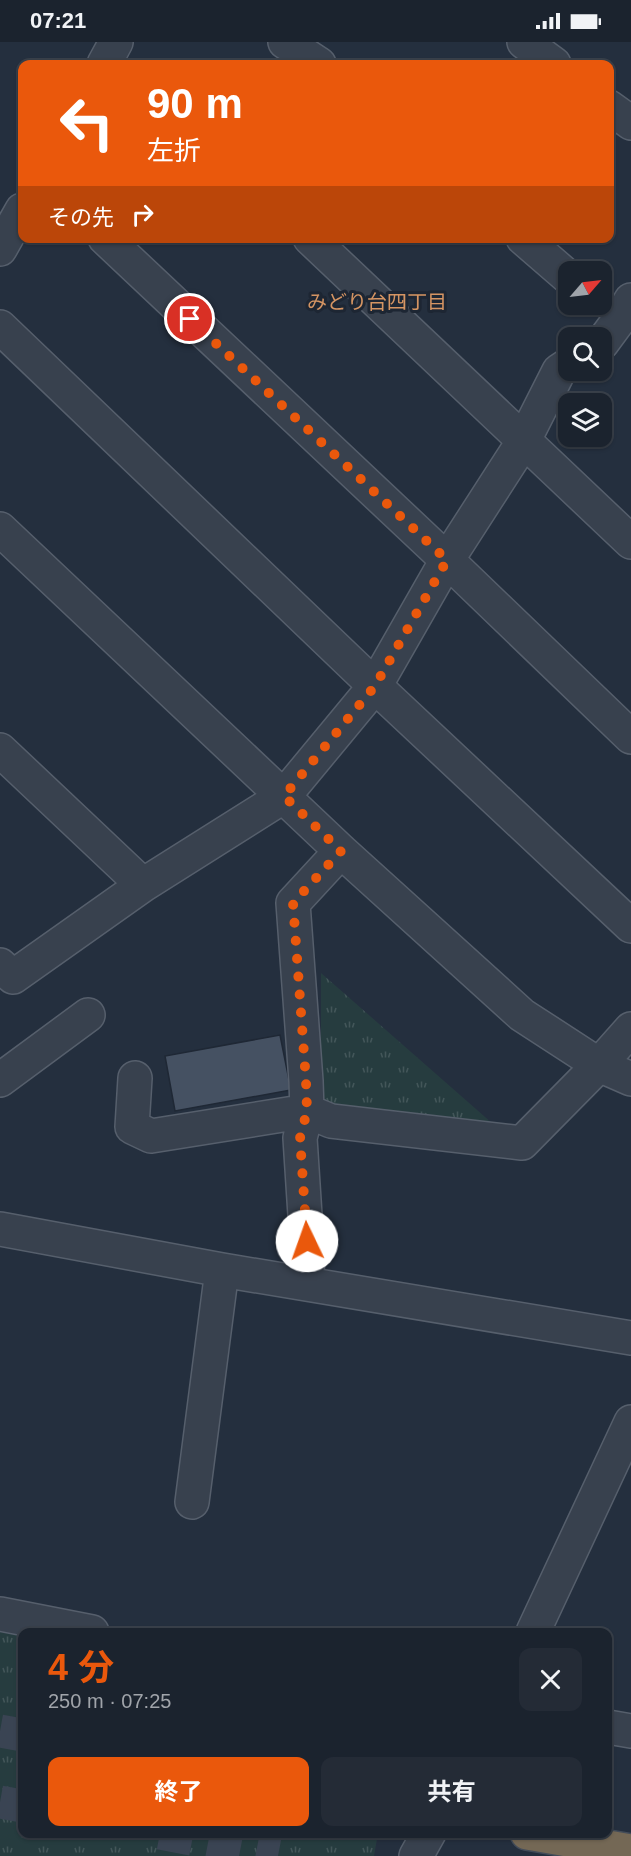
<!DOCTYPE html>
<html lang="ja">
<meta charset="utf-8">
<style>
body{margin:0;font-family:Arial,"Noto Sans JP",sans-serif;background:#242b36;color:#f1f3f6;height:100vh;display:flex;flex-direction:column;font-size:22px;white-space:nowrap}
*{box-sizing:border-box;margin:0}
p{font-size:20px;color:#a0a4aa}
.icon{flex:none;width:33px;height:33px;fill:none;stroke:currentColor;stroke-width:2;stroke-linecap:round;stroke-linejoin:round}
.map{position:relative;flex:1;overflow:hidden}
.side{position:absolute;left:18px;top:1586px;width:594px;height:210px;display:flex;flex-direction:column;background:#1b232e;border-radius:12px;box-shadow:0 2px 4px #0004,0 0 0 2px #39404a}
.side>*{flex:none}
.hud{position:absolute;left:18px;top:18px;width:596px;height:183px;border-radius:12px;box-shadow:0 2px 4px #0004,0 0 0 2px #39404a;background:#ea580c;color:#fff;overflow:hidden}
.needle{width:39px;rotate:62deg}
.fabs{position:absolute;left:558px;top:219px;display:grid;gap:12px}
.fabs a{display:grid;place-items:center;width:54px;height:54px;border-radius:12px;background:#1b232e;box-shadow:0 2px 4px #0004,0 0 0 2px #39404a;font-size:30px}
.pin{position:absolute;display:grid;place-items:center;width:51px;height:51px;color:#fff;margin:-26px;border:3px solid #fff;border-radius:50%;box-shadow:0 2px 6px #0007}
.me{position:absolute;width:66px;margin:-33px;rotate:357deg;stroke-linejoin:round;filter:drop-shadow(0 0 4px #0008)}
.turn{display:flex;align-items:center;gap:21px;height:126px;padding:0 30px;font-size:27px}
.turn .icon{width:78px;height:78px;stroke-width:2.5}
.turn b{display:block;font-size:42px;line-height:51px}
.then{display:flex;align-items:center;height:57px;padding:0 30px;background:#0003;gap:12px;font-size:22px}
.round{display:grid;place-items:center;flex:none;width:63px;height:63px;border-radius:12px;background:#242b36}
.overview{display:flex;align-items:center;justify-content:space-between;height:102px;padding:0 30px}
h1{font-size:36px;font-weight:700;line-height:45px;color:#ea580c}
.action{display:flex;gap:12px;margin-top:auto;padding:12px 30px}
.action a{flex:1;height:69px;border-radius:12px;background:#ea580c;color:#fff;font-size:24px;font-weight:700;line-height:69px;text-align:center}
.action a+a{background:#242b36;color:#f1f3f6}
.status{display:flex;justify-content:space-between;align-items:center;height:42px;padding:0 30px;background:#1b232e;direction:ltr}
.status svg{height:16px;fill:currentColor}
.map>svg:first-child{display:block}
.park{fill:url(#park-tufts)}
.building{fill:#455162;stroke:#1f2835;stroke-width:1.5}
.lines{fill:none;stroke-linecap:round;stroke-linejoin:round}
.highway-tunnel{stroke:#3a4453;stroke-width:33;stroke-dasharray:33 16;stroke-linecap:butt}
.minor-casing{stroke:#565f6c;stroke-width:36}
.highway-casing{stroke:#434c59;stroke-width:36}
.minor{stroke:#38414e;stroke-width:33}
.highway{stroke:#746855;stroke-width:33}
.route{stroke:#ea580c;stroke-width:10;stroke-dasharray:0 18}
.labels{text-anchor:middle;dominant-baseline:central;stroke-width:6;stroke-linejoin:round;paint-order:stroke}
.neighbourhood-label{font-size:20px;fill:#d59563;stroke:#1d2633}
</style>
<div class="status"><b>07:21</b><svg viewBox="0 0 49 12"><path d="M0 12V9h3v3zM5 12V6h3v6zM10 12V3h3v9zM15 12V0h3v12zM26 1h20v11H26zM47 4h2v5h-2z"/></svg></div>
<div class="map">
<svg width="631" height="1814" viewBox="0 0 631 1814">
<defs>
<pattern id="park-tufts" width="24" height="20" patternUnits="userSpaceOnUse" patternTransform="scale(1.5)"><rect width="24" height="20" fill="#263c3f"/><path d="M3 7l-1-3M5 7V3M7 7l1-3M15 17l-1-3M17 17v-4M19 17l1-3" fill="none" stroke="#435659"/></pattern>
</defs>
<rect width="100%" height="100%" fill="#242f3e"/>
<path class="park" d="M321,931L501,1089L333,1065L323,1056L321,1046Z
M0,1590L22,1594V1791H378L374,1814H0Z"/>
<path class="building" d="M280,993L291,1048L175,1069L165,1014Z"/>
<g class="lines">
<path class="highway-tunnel" d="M0,1689L22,1693
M0,1760L22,1764
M160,1791L278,1814"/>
<g class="minor-casing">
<path id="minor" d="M285,0L319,22
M524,0L554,22
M104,22L116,0
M609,65L631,81
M105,196L447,518L631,695
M310,196L631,500
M523,196L568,235
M0,207L22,168
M0,285L375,644L631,884
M602,301L619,278L631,258
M0,487L341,809L522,973L599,1023L631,1037
M0,708L143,843
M0,923L13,935L143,843L284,754L375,644L447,518L523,400L559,329L568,323
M135,1036L132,1085L151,1094L307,1069L331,1079L522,1101L599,1023L631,987
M0,1038L88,973
M0,1187L222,1228L631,1296
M305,1241L308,1220L300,1096L307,1069L306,1039L293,861L341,809
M192,1460L222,1228
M0,1572L92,1590
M533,1590L631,1380
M608,1685L631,1689
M416,1814L429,1791"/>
</g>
<g class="highway-casing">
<path id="highway" d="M527,1791L631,1809"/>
</g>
<use href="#minor" class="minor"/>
<use href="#highway" class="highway"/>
</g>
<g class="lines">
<path class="route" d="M190,277L447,518L375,644L284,754L341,809L293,861L306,1039L307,1069L300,1096L307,1199"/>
</g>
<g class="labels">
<g class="neighbourhood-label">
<text x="377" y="260">みどり台四丁目</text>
</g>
</g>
</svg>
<div class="fabs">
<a><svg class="needle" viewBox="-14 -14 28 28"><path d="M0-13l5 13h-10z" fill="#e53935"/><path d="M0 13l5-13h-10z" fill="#a0a4aa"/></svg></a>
<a><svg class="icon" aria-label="search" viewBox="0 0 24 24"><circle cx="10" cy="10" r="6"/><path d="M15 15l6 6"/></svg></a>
<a><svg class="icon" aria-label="layers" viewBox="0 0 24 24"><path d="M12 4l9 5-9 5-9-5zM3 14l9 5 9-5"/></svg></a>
</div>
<div class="pin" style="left:190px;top:277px;background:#d93025"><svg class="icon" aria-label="arrive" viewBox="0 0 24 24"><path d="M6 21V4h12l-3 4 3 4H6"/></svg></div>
<svg class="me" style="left:307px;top:1199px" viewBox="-20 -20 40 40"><circle r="19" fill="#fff"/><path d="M0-13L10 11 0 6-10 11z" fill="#ea580c"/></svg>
<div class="hud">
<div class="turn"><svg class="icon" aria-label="left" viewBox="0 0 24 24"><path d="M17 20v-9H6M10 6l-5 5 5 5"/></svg><div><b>90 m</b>左折</div></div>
<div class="then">その先<svg class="icon" aria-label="right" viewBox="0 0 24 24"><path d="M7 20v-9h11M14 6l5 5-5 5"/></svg></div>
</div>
<section class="side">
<div class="overview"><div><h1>4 分</h1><p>250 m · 07:25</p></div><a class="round"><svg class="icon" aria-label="close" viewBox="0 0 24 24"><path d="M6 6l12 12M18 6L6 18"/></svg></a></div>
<div class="action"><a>終了</a><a>共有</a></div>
</section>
</div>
